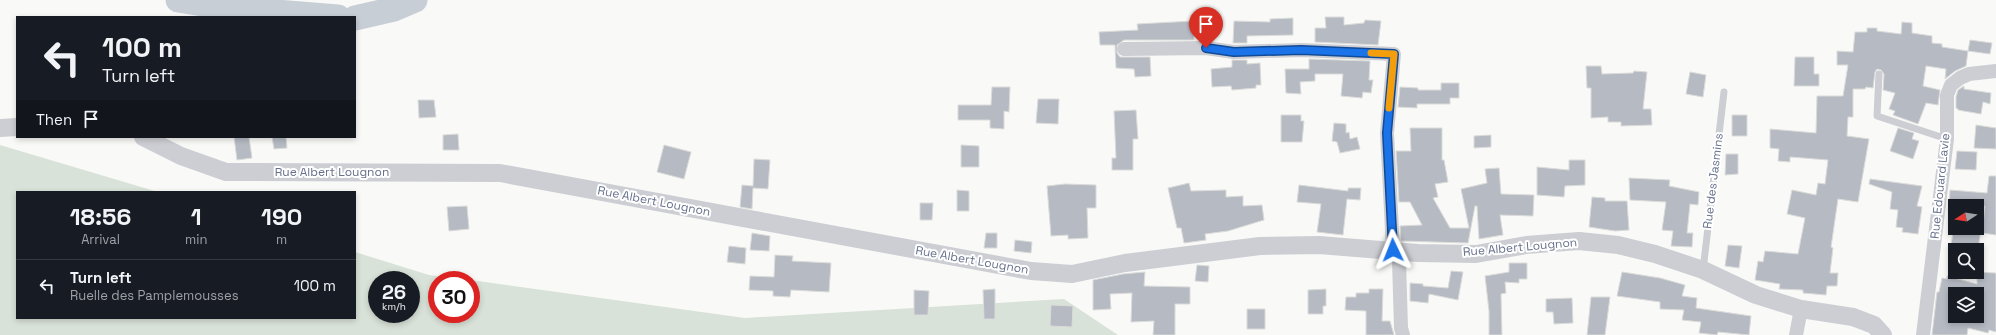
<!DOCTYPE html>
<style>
body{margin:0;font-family:"Space Grotesk",sans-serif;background:#20242c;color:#f1f3f6;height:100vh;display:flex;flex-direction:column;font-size:15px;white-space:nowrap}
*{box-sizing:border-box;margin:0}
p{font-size:13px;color:#9ea1a6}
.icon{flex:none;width:22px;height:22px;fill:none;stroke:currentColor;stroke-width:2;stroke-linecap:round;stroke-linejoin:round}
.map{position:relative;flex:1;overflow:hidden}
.drawer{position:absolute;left:16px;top:191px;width:340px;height:128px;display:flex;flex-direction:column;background:#171b24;border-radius:0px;box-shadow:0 2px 6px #0003}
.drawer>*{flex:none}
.banner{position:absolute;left:16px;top:16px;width:340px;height:122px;border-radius:0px;box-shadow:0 2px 6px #0003;background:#171b24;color:#f1f3f6;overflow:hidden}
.needle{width:26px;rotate:258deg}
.tools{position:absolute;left:1948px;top:199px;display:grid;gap:8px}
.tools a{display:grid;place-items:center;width:36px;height:36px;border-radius:0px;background:#171b24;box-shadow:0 2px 6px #0003;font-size:20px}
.speed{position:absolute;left:368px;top:271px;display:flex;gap:8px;font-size:20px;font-weight:700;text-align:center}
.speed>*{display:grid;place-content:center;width:52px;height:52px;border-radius:50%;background:#171b24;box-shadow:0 2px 6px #0003;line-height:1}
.speed small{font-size:10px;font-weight:400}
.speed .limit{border:6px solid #d22;background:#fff;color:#111}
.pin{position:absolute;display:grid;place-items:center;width:34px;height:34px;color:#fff;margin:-41px -17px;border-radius:50% 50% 50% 0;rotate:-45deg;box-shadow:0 0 4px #0007}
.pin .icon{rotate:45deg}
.me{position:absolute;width:44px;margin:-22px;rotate:358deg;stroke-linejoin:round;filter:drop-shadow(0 0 3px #0008)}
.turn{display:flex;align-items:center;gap:14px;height:84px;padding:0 20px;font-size:18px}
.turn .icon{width:52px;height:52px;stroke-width:2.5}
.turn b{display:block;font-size:28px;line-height:34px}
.then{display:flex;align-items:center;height:38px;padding:0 20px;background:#0003;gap:8px;font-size:15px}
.eta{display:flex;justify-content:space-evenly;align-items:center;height:68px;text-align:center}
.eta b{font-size:24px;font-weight:800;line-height:28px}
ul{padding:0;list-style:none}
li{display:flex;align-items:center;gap:12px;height:52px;padding:0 20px;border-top:1px solid #363941}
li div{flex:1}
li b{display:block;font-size:15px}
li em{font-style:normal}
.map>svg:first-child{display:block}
.green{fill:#d9e2d8;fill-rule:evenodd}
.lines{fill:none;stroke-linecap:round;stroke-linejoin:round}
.river{stroke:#c8ced6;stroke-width:25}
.building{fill:#b6bac3;stroke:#dbdcd9;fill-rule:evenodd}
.service{stroke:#ccced3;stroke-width:7}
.minor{stroke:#ccced3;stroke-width:14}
.tertiary{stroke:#ccced3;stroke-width:18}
.route-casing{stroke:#114b97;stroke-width:10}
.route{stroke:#1a73e8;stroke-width:7}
.slow{stroke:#f59e0b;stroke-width:7}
.labels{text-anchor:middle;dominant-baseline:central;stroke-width:4;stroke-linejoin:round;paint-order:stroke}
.street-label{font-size:12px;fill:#66708b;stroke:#fff}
</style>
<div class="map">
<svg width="1996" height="335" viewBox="0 0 1996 335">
<rect width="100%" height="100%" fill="#f9faf7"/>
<path class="green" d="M0,145L158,192H17V318H355V252L429,275L469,280H437V314H471V280L745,318L1064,299L1118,335H0ZM377,280H411V314H377Z"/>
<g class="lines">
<path class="river" d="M178,0L227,8L338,17
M355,18L394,9L415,0"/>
</g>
<path class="building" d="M1325,17H1344V25L1364,23L1365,20L1381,21L1378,45L1315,42V28H1326Z
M1293,18V35L1247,36V43H1233L1234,21L1270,22V19Z
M1193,21L1194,40H1124L1117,45V53L1120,57H1150L1151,76L1135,77L1134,69L1116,68L1115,45H1100L1099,32L1138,30L1137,24Z
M1902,22L1912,23V33L1932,36V43L1942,44V47L1968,51L1966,66L1955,71L1945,79L1946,69L1926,66L1923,86L1940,90L1938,105L1926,103L1918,124L1893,115L1895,111L1889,109L1895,93L1883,90L1884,74L1881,70L1877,69L1875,72L1873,88L1866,87L1865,89H1853V117H1848L1847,136L1869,139L1858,202L1838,199L1831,247L1833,248L1830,273H1838L1837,286H1827L1826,295L1803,293V290L1779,289L1780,284L1755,280L1758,261L1763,262L1765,251L1798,254L1805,218L1787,214L1792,190L1816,195L1818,183L1825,184L1828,160L1790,157V162L1778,161L1779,149L1770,148V129L1816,133L1817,96H1843L1848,65H1837V51L1853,52L1855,32H1867V28H1877V31L1901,34Z
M1970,40L1992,43L1990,54L1968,51Z
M1795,57H1814V74H1819V86H1794Z
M1309,59L1370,61L1369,80H1373L1371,93L1363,92L1362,98L1341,96L1343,74H1315V81L1300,82L1301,94L1286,93L1285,69H1309Z
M1232,60H1247V64L1260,63L1261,85H1256V88L1232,90L1231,86L1212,87L1211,69L1232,67Z
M1586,66H1601L1602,74L1633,73L1634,71L1647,72L1643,109H1651L1652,125L1621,126V122H1608V117L1591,118V88H1587Z
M1690,72L1706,75L1703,97L1686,94Z
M1441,83H1459V98H1450V104H1417V108L1398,107L1400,87L1418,88V90H1441Z
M1964,86V89L1991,93L1990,104L1983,102L1981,114L1958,110V109L1956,108V97L1958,90Z
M992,87H1010L1009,112L1004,111V129L990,128V120H958V105H991Z
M1038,99H1059L1058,124L1036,123Z
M418,100H434L436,117L419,118Z
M1136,110L1138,139H1133V170H1112V158H1116L1114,111Z
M1281,115H1301V121H1304L1302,142H1281Z
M1732,115H1747V136H1732Z
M1334,123L1346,124V133L1349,132L1350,139L1357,137L1360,149L1340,153L1337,142L1332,141Z
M1976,125L1996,128V149L1974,148Z
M1410,128H1442V160H1444L1448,182L1435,184L1438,197L1433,198L1450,228H1469L1461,189L1487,183L1485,169L1499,168L1501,194L1534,195L1533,216L1500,215L1503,235L1479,239L1477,206H1475L1468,243L1401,241L1400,226L1422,225L1410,202H1399L1396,151H1411Z
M1898,128L1914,133L1912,139L1919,141L1913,159L1890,151Z
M458,134L459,150H443V135Z
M1491,135V147L1474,148V136Z
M234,137H249L252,158L237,160Z
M272,137H286L287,148L274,149Z
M664,145L691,152L684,179L657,172Z
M961,145L979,146V167H961Z
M1957,151L1977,152L1976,170L1955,169Z
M1726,154H1738V174L1725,175Z
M754,159L770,160L768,189L753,188L752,209L740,207L742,185L753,186Z
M1569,160H1585V185L1565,186L1564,197L1537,195V167L1569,170Z
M1989,176H1996V235L1982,233L1985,206L1949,205L1950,190L1987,193Z
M1629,178L1670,180L1669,186L1699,192L1698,205L1690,204L1687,233H1693L1692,247L1671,246L1673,231L1662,230L1666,202L1630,200Z
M1870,179L1922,186L1917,206L1922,207L1918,234L1902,232L1903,228L1896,227L1898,210L1890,209L1892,192L1869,184Z
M1189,183L1191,191L1226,190V197L1243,196V206L1262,205L1264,220L1228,231L1205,234L1206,240L1184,243L1181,228H1177L1168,188Z
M1065,184L1096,185V208H1087L1088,238L1068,239V235L1051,236L1047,186Z
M1299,185L1348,191V188H1361L1360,200L1347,199L1343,235L1317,232L1321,204L1297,202Z
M957,190L969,191V211H957Z
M1592,197L1605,198V201H1627L1629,230L1615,231L1589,227Z
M920,203H933L932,220H920Z
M467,206L469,229L449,231L447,207Z
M1954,228H1981L1978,250H1950Z
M752,233L770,236L769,251L750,250Z
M986,233H997V248H984Z
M1015,240L1032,242L1031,253L1014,251Z
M1728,245L1742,246L1739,268L1725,266Z
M729,246L746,248L745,264L727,262Z
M775,255L793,256L792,261L831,263L829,292L791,290L790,297L773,296V291L749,290L750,276L774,277Z
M1509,263H1527V279H1519V283L1505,282L1506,293L1501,294L1502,335H1489V311L1485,276L1509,272Z
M1197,265L1209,266L1208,282L1195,281Z
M1451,271L1463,272L1458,300L1429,294L1428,303L1410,301V283L1423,284V286L1448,288Z
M1145,272L1144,286L1190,287V304H1175V335H1153L1154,321L1131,322L1132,293L1110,294L1111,309L1093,310V280L1123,274Z
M1622,272L1660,278L1685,285L1682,296L1697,298L1696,308L1751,316L1749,335L1718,332L1717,335L1699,333L1701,322L1682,320L1684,310L1660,309V302L1617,296Z
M1977,272L1996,273V332L1989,330L1988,333L1968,328L1967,335H1932L1937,292H1939L1942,278L1947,279V276L1977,284ZM1955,294H1977V316H1955Z
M995,289V319H984L983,290Z
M1326,289V306H1323V314H1308V290Z
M1369,289H1383L1382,321H1390L1394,335H1366V311L1345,310L1346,297H1356V293H1369Z
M914,290L929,291L928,315H914Z
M1591,297H1610L1605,335H1587Z
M1572,298L1573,323L1554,324L1553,312H1546V299Z
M1051,305L1073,306L1072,327L1050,326Z
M1247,309H1265V329H1247Z"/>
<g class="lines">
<path class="service" d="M1879,74L1877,116L1947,139
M1703,270L1724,92"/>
<path class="minor" d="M1124,49L1206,48L1234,52L1301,50L1394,54L1387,133L1393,250
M1400,250L1399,261L1401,328L1403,335
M1796,335L1801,309
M1923,335L1947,139V95L1951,85L1960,78L1969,74L1996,71"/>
<path class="tertiary" d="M0,128L17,127
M143,137L181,156L226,172L500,173L1031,271L1072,274L1125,263L1260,246L1319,245L1418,253L1476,254L1526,245L1579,241L1618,245L1655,254L1703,270L1756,295L1801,309L1853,317L1874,325L1883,335"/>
</g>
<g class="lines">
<g class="route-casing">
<path id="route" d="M1206,48L1234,52L1301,50L1394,54L1387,133L1393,250"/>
</g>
<use href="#route" class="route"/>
<path class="slow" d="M1371,53L1394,54L1389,108"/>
</g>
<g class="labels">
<g class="street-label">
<text x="332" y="172">Rue Albert Lougnon</text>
<text transform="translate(1713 181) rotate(-83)">Rue des Jasmins</text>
<text transform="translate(1940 186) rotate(-84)">Rue Edouard Lavie</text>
<text transform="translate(654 201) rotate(11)">Rue Albert Lougnon</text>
<text transform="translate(1520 247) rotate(-5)">Rue Albert Lougnon</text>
<text transform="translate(972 260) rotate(10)">Rue Albert Lougnon</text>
</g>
</g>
</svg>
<div class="tools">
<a><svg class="needle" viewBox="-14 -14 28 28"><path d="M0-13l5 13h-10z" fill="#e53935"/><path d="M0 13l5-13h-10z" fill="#9ea1a6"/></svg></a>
<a><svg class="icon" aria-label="search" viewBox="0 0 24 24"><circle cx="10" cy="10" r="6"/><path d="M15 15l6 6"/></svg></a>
<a><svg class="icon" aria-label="layers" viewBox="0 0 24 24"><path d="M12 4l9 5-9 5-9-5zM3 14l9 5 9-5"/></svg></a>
</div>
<div class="speed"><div>26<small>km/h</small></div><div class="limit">30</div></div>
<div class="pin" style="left:1206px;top:48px;background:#d93025"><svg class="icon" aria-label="arrive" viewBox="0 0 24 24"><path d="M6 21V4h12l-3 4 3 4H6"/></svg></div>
<svg class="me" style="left:1393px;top:250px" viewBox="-20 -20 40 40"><path d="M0-17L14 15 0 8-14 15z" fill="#1a73e8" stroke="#fff" stroke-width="4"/></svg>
<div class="banner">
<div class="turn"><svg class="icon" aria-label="left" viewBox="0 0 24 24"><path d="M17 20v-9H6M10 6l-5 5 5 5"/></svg><div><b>100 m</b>Turn left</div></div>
<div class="then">Then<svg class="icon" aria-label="arrive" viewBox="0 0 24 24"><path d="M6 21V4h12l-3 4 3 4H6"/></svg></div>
</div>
<section class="drawer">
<div class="eta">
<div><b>18:56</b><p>Arrival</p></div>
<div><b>1</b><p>min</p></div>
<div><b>190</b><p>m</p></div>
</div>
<ul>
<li><svg class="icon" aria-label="left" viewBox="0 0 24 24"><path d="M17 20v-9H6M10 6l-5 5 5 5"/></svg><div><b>Turn left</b><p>Ruelle des Pamplemousses</p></div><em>100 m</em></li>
</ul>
</section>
</div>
